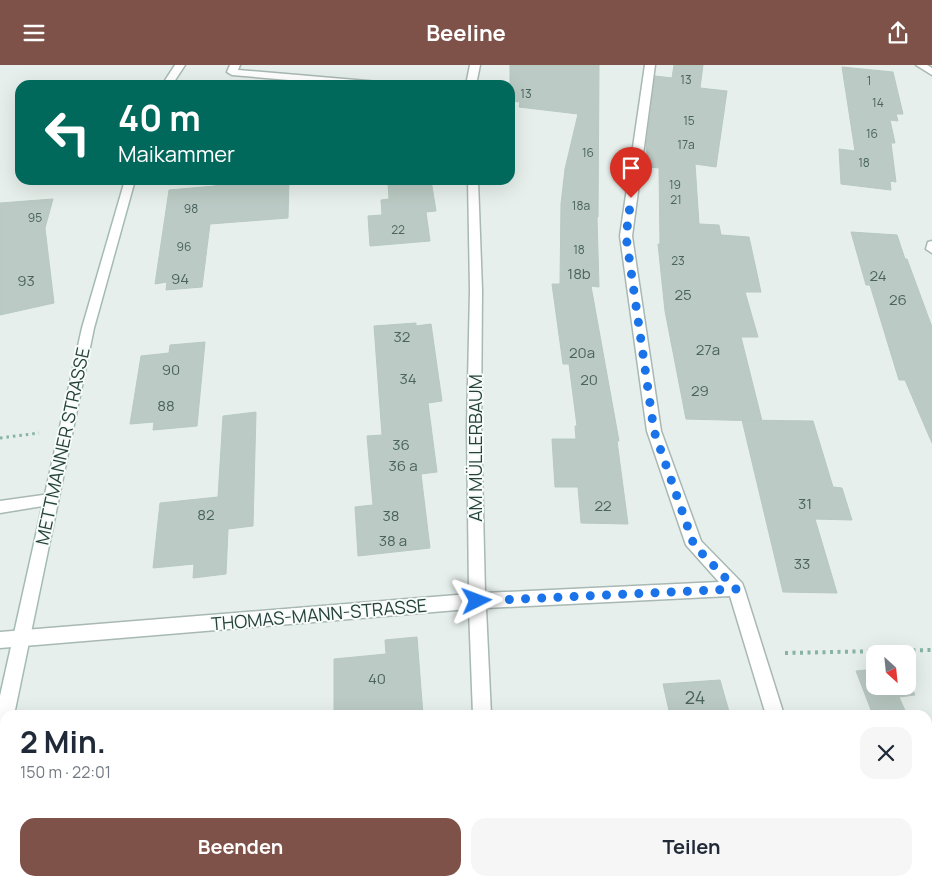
<!DOCTYPE html>
<html lang="de">
<meta charset="utf-8">
<style>
body{margin:0;font-family:Manrope,sans-serif;background:#f6f6f7;color:#1f2937;height:100vh;display:flex;flex-direction:column;font-size:19px;white-space:nowrap}
*{box-sizing:border-box;margin:0}
p{font-size:16px;color:#747a83}
.icon{flex:none;width:28px;height:28px;fill:none;stroke:currentColor;stroke-width:2;stroke-linecap:round;stroke-linejoin:round}
.map{position:relative;flex:1;overflow:hidden}
.sheet{position:absolute;left:0px;top:645px;width:932px;height:176px;display:flex;flex-direction:column;background:#fff;border-radius:15px 15px 0 0;box-shadow:0 5px 20px #0002}
.sheet>*{flex:none}
.top-card{position:absolute;left:15px;top:15px;width:500px;height:105px;border-radius:15px;box-shadow:0 5px 20px #0002;background:#00695c;color:#fff;overflow:hidden}
.needle{width:32px;rotate:153deg}
.tools{position:absolute;left:866px;top:580px;display:grid;gap:10px}
.tools a{display:grid;place-items:center;width:50px;height:50px;border-radius:10px;background:#fff;box-shadow:0 5px 20px #0002;font-size:25px}
.pin{position:absolute;display:grid;place-items:center;width:42px;height:42px;color:#fff;margin:-51px -21px;border-radius:50% 50% 50% 0;rotate:-45deg;box-shadow:0 0 5px #0007}
.pin .icon{rotate:45deg}
.me{position:absolute;width:55px;margin:-28px;rotate:87deg;stroke-linejoin:round;filter:drop-shadow(0 0 4px #0008)}
.turn{display:flex;align-items:center;gap:18px;height:105px;padding:0 20px;font-size:22px}
.turn .icon{width:65px;height:65px;stroke-width:2.5}
.turn b{display:block;font-size:35px;line-height:42px}
.round{display:grid;place-items:center;flex:none;width:52px;height:52px;border-radius:15px;background:#f6f6f7}
.head{display:flex;align-items:center;justify-content:space-between;height:85px;padding:0 20px}
h1{font-size:30px;font-weight:700;line-height:38px}
.primary-button{display:flex;gap:10px;margin-top:auto;padding:10px 20px}
.primary-button a{flex:1;height:58px;border-radius:15px;background:#7f5249;color:#fff;font-size:20px;font-weight:700;line-height:58px;text-align:center}
.primary-button a+a{background:#f6f6f7;color:#1f2937}
header{display:flex;justify-content:space-between;align-items:center;height:65px;padding:0 20px;background:#7f5249;color:#fff;font-size:22px;font-weight:700}
.map>svg:first-child{display:block}
.building{fill:#bbcac4;stroke:#b8c9c2}
.lines{fill:none;stroke-linecap:round;stroke-linejoin:round}
.service-casing{stroke:#a8b8b2;stroke-width:3}
.minor-casing{stroke:#a8b8b2;stroke-width:3}
.secondary-casing{stroke:#a4bbb3;stroke-width:3}
.path-far1{stroke:#86b3a5;stroke-width:3;stroke-dasharray:2.5 4;stroke-linecap:butt}
.path{stroke:#86b3a5;stroke-width:4;stroke-dasharray:3 4.5;stroke-linecap:butt}
.service{fill:#fff;fill-rule:evenodd}
.minor{fill:#fff;fill-rule:evenodd}
.secondary{fill:#fff;fill-rule:evenodd}
.route{stroke:#1a73e8;stroke-width:9;stroke-dasharray:0 16.2}
.labels{text-anchor:middle;dominant-baseline:central;stroke-width:4;stroke-linejoin:round;paint-order:stroke}
.far-number-label{font-size:12px;fill:#4a645c}
.number-label{font-size:15px;fill:#4a645c}
.street-label{font-size:18px;fill:#24423a;stroke:#f7fbf9}
.near-number-label{font-size:18px;fill:#4a645c}
</style>
<header><svg class="icon" aria-label="menu" viewBox="0 0 24 24"><path d="M4 6h16M4 12h16M4 18h16"/></svg>Beeline<svg class="icon" aria-label="share" viewBox="0 0 24 24"><path d="M12 15V3M7 8l5-5 5 5M5 13v7h14v-7"/></svg></header>
<div class="map">
<svg width="932" height="821" viewBox="0 0 932 821">
<rect width="100%" height="100%" fill="#e6efeb"/>
<path class="building" d="M510,0H599L598,152H597L599,222L591,221L619,376H617L628,459L581,458L578,422H555L552,374H576L575,361H577L569,299H563L552,219H560L561,139L565,104L578,49L519,42L520,37L510,36Z
M674,0H703L700,23L727,26L716,102L695,99L699,159L719,160L721,170L749,172L761,227H745L758,272H741L762,356L686,354L665,246L658,179H660L659,103L648,102L646,81L655,11L672,13Z
M842,2L893,7L903,49H896L898,56L890,55L895,78H891L896,117L890,116L891,125L841,119L839,84L855,86Z
M215,115H289L288,153L210,159L202,222L166,225L167,217L155,219L169,125L215,121Z
M397,115H431L436,146L426,147L430,176L370,181L368,151L382,150L381,135L389,134L388,119L397,118Z
M53,134L45,163L54,238L0,250V138Z
M851,167L897,170L905,194H907L932,262V378L905,315H899L870,220H866Z
M416,258V261L431,259L442,336L428,338L437,407L421,409L430,483L358,491L355,442L373,440L367,371L382,370L374,261Z
M205,277L197,361L153,365L154,357L130,359L141,291L169,288L170,280Z
M256,347L253,461L228,464L226,509L193,513L194,499L153,503L160,438L218,432L223,351Z
M742,355L813,356L833,422L842,423L852,455L815,454L837,528L783,527Z
M417,572L423,650H334V594L386,589L385,575Z
M875,604V621H908V614L915,630L899,632L907,650H873L856,606Z
M720,615L730,650H670L663,619Z"/>
<g class="lines">
<g class="service-casing">
<path id="service" d="M50,429L55,431L58,435L55,439L0,448V436Z"/>
</g>
<g class="minor-casing">
<path id="minor" d="M230,0H240L238,5L379,17L384,20H347L232,10L227,7Z
M470,0H480L476,20H466Z
M645,0H655L632,171L661,366L701,476L742,518L744,523L784,650H766L730,531L486,543L491,650H473L469,544L0,583V567L469,529L467,362L470,225L468,115H478L482,225L481,362L485,528L719,517L686,480L647,366L620,171Z
M916,0H927L932,3V10Z
M932,176V188L926,184L928,177Z
M487,816H507L508,821H488Z
M817,816H837L838,821H818Z"/>
</g>
<g class="secondary-casing">
<path id="secondary" d="M175,0H185L172,20H162Z
M125,115H135L94,263L14,650H5V684L0,686V631L82,263Z"/>
</g>
<path class="path-far1" d="M0,373L39,368"/>
<path class="path" d="M785,588L932,585"/>
<use href="#service" class="service"/>
<use href="#minor" class="minor"/>
<use href="#secondary" class="secondary"/>
</g>
<g class="lines">
<path class="route" d="M477,536L736,524L694,480L654,366L626,171L631,133"/>
</g>
<g class="labels">
<g class="far-number-label">
<text x="686" y="14">13</text>
<text x="869" y="15">1</text>
<text x="526" y="28">13</text>
<text x="878" y="37">14</text>
<text x="689" y="55">15</text>
<text x="872" y="68">16</text>
<text x="686" y="79">17a</text>
<text x="588" y="87">16</text>
<text x="864" y="97">18</text>
<text x="675" y="119">19</text>
<text x="676" y="134">21</text>
<text x="581" y="140">18a</text>
<text x="191" y="143">98</text>
<text x="35" y="152">95</text>
<text x="398" y="164">22</text>
<text x="184" y="181">96</text>
<text x="579" y="184">18</text>
<text x="678" y="195">23</text>
</g>
<g class="number-label">
<text x="579" y="208">18b</text>
<text x="878" y="210">24</text>
<text x="180" y="213">94</text>
<text x="26" y="215">93</text>
<text x="683" y="229">25</text>
<text x="898" y="234">26</text>
<text x="402" y="271">32</text>
<text x="708" y="284">27a</text>
<text x="582" y="287">20a</text>
<text x="171" y="304">90</text>
<text x="408" y="313">34</text>
<text x="589" y="314">20</text>
<text x="700" y="325">29</text>
<text x="166" y="340">88</text>
<text x="401" y="379">36</text>
<text x="403" y="400">36 a</text>
<text x="805" y="438">31</text>
<text x="603" y="440">22</text>
<text x="206" y="449">82</text>
<text x="391" y="450">38</text>
<text x="393" y="475">38 a</text>
<text x="802" y="498">33</text>
<text x="377" y="613">40</text>
</g>
<g class="street-label">
<text transform="translate(62 381) rotate(-78)">METTMANNER STRASSE</text>
<text transform="translate(475 383) rotate(-90)">AM MÜLLERBAUM</text>
<text transform="translate(319 549) rotate(-5)">THOMAS-MANN-STRASSE</text>
</g>
<g class="near-number-label">
<text x="695" y="632">24</text>
</g>
</g>
</svg>
<div class="tools">
<a><svg class="needle" viewBox="-14 -14 28 28"><path d="M0-13l5 13h-10z" fill="#e53935"/><path d="M0 13l5-13h-10z" fill="#747a83"/></svg></a>
</div>
<div class="pin" style="left:631px;top:133px;background:#d93025"><svg class="icon" aria-label="arrive" viewBox="0 0 24 24"><path d="M6 21V4h12l-3 4 3 4H6"/></svg></div>
<svg class="me" style="left:477px;top:536px" viewBox="-20 -20 40 40"><path d="M0-17L14 15 0 8-14 15z" fill="#1a73e8" stroke="#fff" stroke-width="4"/></svg>
<div class="top-card">
<div class="turn"><svg class="icon" aria-label="left" viewBox="0 0 24 24"><path d="M17 20v-9H6M10 6l-5 5 5 5"/></svg><div><b>40 m</b>Maikammer</div></div>
</div>
<section class="sheet">
<div class="head"><div><h1>2 Min.</h1><p>150 m · 22:01</p></div><a class="round"><svg class="icon" aria-label="close" viewBox="0 0 24 24"><path d="M6 6l12 12M18 6L6 18"/></svg></a></div>
<div class="primary-button"><a>Beenden</a><a>Teilen</a></div>
</section>
</div>
